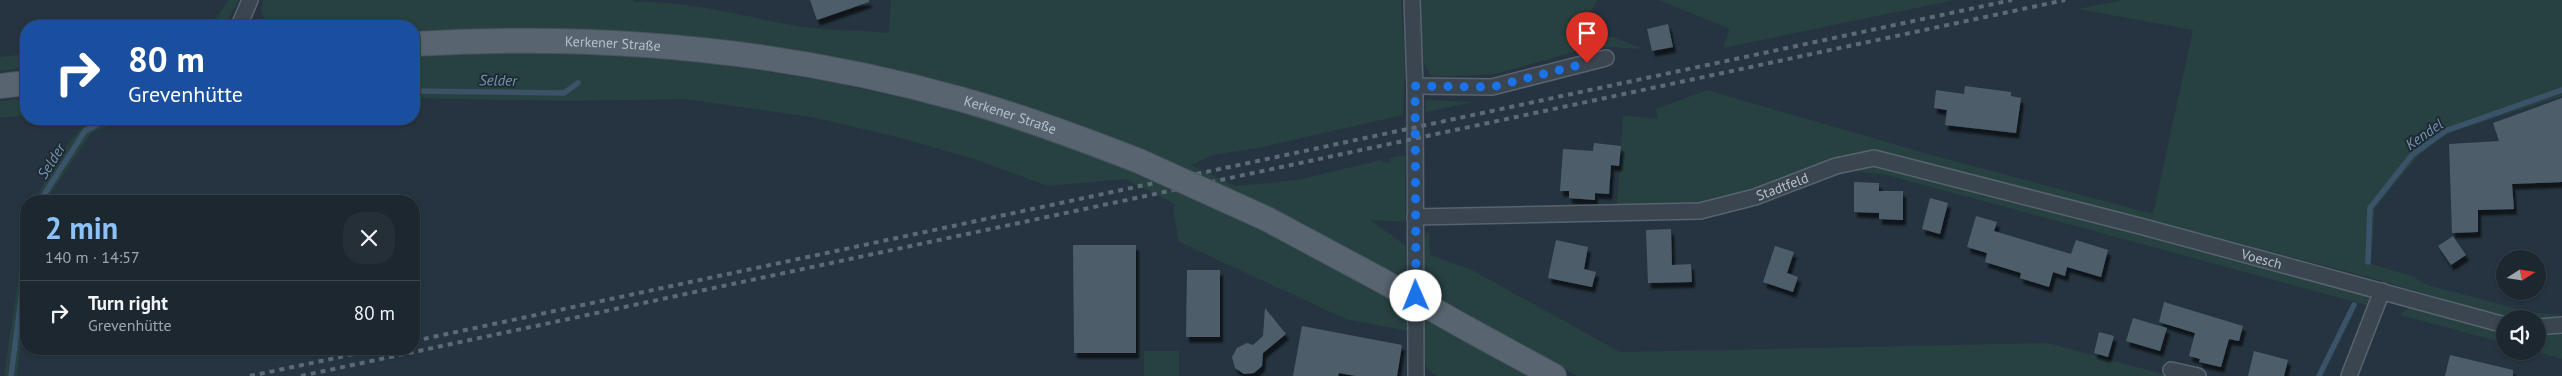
<!DOCTYPE html>
<meta charset="utf-8">
<style>
body{margin:0;font-family:"PT Sans",sans-serif;background:#252f38;color:#f1f3f6;height:100vh;display:flex;flex-direction:column;font-size:19px;white-space:nowrap}
*{box-sizing:border-box;margin:0}
p{font-size:16px;color:#a0a5ab}
.icon{flex:none;width:28px;height:28px;fill:none;stroke:currentColor;stroke-width:2;stroke-linecap:round;stroke-linejoin:round}
.map{position:relative;flex:1;overflow:hidden}
.sheet{position:absolute;left:20px;top:195px;width:400px;height:160px;display:flex;flex-direction:column;background:#1c2730;border-radius:20px;box-shadow:0 1px 4px #0004,0 0 0 1px #3a444c}
.sheet>*{flex:none}
.banner{position:absolute;left:20px;top:20px;width:400px;height:105px;border-radius:20px;box-shadow:0 1px 4px #0004,0 0 0 1px #3a444c;background:#1a4fa0;color:#fff;overflow:hidden}
.needle{width:32px;rotate:78deg}
.fabs{position:absolute;left:2496px;top:250px;display:grid;gap:10px}
.fabs a{display:grid;place-items:center;width:50px;height:50px;border-radius:50%;background:#1c2730;box-shadow:0 1px 4px #0004,0 0 0 1px #3a444c;font-size:25px}
.pin{position:absolute;display:grid;place-items:center;width:42px;height:42px;color:#fff;margin:-51px -21px;border-radius:50% 50% 50% 0;rotate:-45deg;box-shadow:0 0 5px #0007}
.pin .icon{rotate:45deg}
.me{position:absolute;width:55px;margin:-28px;rotate:359deg;stroke-linejoin:round;filter:drop-shadow(0 0 4px #0008)}
.turn{display:flex;align-items:center;gap:18px;height:105px;padding:0 25px;font-size:22px}
.turn .icon{width:65px;height:65px;stroke-width:2.5}
.turn b{display:block;font-size:35px;line-height:42px}
.round{display:grid;place-items:center;flex:none;width:52px;height:52px;border-radius:20px;background:#252f38}
.headline{display:flex;align-items:center;justify-content:space-between;height:85px;padding:0 25px}
h1{font-size:30px;font-weight:600;line-height:38px;color:#8dc2f8}
ul{padding:0;list-style:none}
li{display:flex;align-items:center;gap:15px;height:65px;padding:0 25px;border-top:1px solid #3a444c}
li div{flex:1}
li b{display:block;font-size:19px}
li em{font-style:normal}
.map>svg:first-child{display:block}
.green{fill:#274141}
.lines{fill:none;stroke-linecap:round;stroke-linejoin:round}
.stream{stroke:#3b5369;stroke-width:5.5}
.building{fill:#4e5d6b;filter:url(#shadow)}
.street-casing{stroke:#57636e;stroke-width:18}
.primary-casing{stroke:#46515c;stroke-width:26}
.street{stroke:#3a4550;stroke-width:15}
.primary{stroke:#586570;stroke-width:24}
.rail{stroke:#5c6a77;stroke-width:4;stroke-dasharray:5 5;stroke-linecap:butt}
.primary-bridge-casing{stroke:#46515c;stroke-width:26;stroke-linecap:butt}
.primary-bridge{stroke:#586570;stroke-width:24}
.route{stroke:#1a73e8;stroke-width:9;stroke-dasharray:0 16.2}
.labels{text-anchor:middle;dominant-baseline:central;stroke-width:4;stroke-linejoin:round;paint-order:stroke}
.street-label{font-size:14px;fill:#b6c0cb;stroke:#1e2a35}
.water-label{font-size:15px;font-style:italic;fill:#7694ad;stroke:#1e2a35}
</style>
<div class="map">
<svg width="2562" height="376" viewBox="0 0 2562 376">
<defs>
<filter id="shadow"><feDropShadow dx="3" dy="5.5" stdDeviation="1" flood-color="#0009"/></filter>
</defs>
<rect width="100%" height="100%" fill="#253440"/>
<path class="green" d="M228,0H239L224,26H208L219,15Z
M263,0H634L633,2C691,0 747,18 804,27C832,31 861,30 889,33L891,0H1401L1405,64L1403,115L1258,148L1213,155L1191,165L1235,186L1297,180L1381,160L1382,163L1390,162V158L1405,155V222L1370,220L1405,245L1406,284L1181,168L1099,132L942,82L687,38L577,30H414V26H267L261,9Z
M1418,0H1597L1579,33L1613,37L1643,49L1612,47L1580,50L1496,74L1432,77L1424,64Z
M1659,0H1955L1723,48L1730,29Z
M2123,0H2562V96L2452,132L2441,138L2418,156L2375,208L2371,264L2413,276L2424,284L2529,312L2562,315L2538,319L2509,318L2368,277L1896,155L1867,152L1835,159L1752,191L1699,203L1617,206L1623,115L1658,119L1656,109L1707,90L1928,154L2153,214L2193,30L2078,9Z
M588,52L712,63L819,80L957,109L1037,133L1194,195L1326,261L1408,307V331L1346,319L1179,242L1173,210L1175,204L1125,179L1048,186L971,158L893,136L811,117L686,99L566,101L414,98V57L475,53Z
M26,54V68L0,71V57Z
M26,98V115L0,118V101Z
M1426,100L1474,102L1426,112Z
M89,119H167L113,124L91,133L46,201H36C47,170 68,143 89,119Z
M1865,164L2368,293L2370,306L1887,175L1847,170Z
M26,227V295L17,376H4Z
M1429,231L1430,255L1472,270L1620,352L2048,343L2170,376H1578L1468,318L1535,376H1438L1429,371L1425,365L1422,242Z
M2410,306L2505,332V343L2400,315Z
M2562,332V359L2534,351H2538V336Z
M1144,351H1179V376H1144Z"/>
<g class="lines">
<path class="stream" d="M414,91L564,93L578,83
M40,201L85,131L107,119
M2368,262L2370,208L2412,155L2445,131L2562,90
M11,376L26,260
M2319,376L2354,305"/>
</g>
<path class="building" d="M810,0H869V2L817,20Z
M1668,24L1673,47L1652,51L1647,29Z
M1965,86L2011,92V96L2021,98L2016,133L1945,125L1947,110L1934,108L1936,90L1964,94Z
M2562,98V182L2512,184L2514,209L2478,210V232L2452,233L2449,144L2499,141L2493,123Z
M1594,143L1621,146L1619,166L1611,165L1609,194L1595,193V200L1569,198V191H1560L1563,149L1593,151Z
M1854,182L1879,183V191H1903V220L1879,219V213L1854,212Z
M1930,198L1948,203L1940,234L1922,229Z
M1976,216L1997,222L1994,231L2071,254L2076,240L2108,250L2101,277L2067,267L2065,276L2053,272L2049,287L2020,278L2021,273L1985,262L1987,253L1967,247Z
M1671,229L1672,265L1691,264L1692,282L1648,283L1646,230Z
M2453,236L2466,255L2451,265L2438,246Z
M1556,240L1588,247L1584,269L1596,272L1592,287L1548,278Z
M1073,245H1136V353H1074Z
M1775,246L1794,252L1787,273L1798,277L1793,292L1763,282Z
M1187,270H1220V337H1186Z
M2164,302L2243,326L2239,341L2229,339L2221,367L2199,362L2200,359L2189,356L2195,333L2159,322Z
M1265,308L1286,334L1263,353L1262,366L1254,373L1244,374L1235,368L1232,357L1237,348L1247,343L1253,345L1263,336Z
M2133,318L2167,328L2160,351L2126,341Z
M1302,326L1402,345L1397,376H1356L1339,373L1338,376H1293Z
M2099,332L2114,336L2108,357L2094,353Z
M2254,351L2288,360L2284,376H2248Z
M2450,355L2513,370V376H2445Z"/>
<g class="lines">
<g class="street-casing">
<g id="street">
<path d="M1412,0L1415,86L1416,376"/>
<path d="M239,26L250,0"/>
<path d="M1415,86L1492,87L1606,58"/>
<path id="s1" d="M1415,217L1700,211L1755,197L1836,166L1874,158L2140,226L2505,325"/>
<path d="M2538,327L2562,325"/>
<path d="M2171,370L2198,376"/>
<path d="M2349,376L2382,291"/>
</g>
</g>
<g class="primary-casing">
<g id="primary">
<path id="s2" d="M414,44C598,33 782,49 960,99C1021,116 1080,138 1139,161"/>
<path d="M0,86L26,83"/>
<path d="M1267,219L1379,279"/>
<path d="M1466,328L1554,376"/>
</g>
</g>
<use href="#street" class="street"/>
<use href="#primary" class="primary"/>
<path class="rail" d="M414,341L2012,0
M250,376L378,349
M301,376L2065,0"/>
<g class="primary-bridge-casing">
<path id="primary-bridge" d="M1139,161L1267,219
M1379,279L1466,328"/>
</g>
<use href="#primary-bridge" class="primary-bridge"/>
</g>
<g class="lines">
<path class="route" d="M1416,296L1415,86L1492,87L1587,63"/>
</g>
<g class="labels">
<g class="street-label">
<text stroke="none"><textPath href="#s2" startOffset="199">Kerkener Straße</textPath></text>
<text stroke="none"><textPath href="#s2" startOffset="604">Kerkener Straße</textPath></text>
<text stroke="none"><textPath href="#s1" startOffset="371">Stadtfeld</textPath></text>
<text stroke="none"><textPath href="#s1" startOffset="868">Voesch</textPath></text>
</g>
<g class="water-label">
<text transform="translate(498 80) rotate(1)">Selder</text>
<text transform="translate(2424 134) rotate(-35)">Kendel</text>
<text transform="translate(51 161) rotate(-58)">Selder</text>
</g>
</g>
</svg>
<div class="fabs">
<a><svg class="needle" viewBox="-14 -14 28 28"><path d="M0-13l5 13h-10z" fill="#e53935"/><path d="M0 13l5-13h-10z" fill="#a0a5ab"/></svg></a>
<a><svg class="icon" aria-label="sound" viewBox="0 0 24 24"><path d="M4 9h4l5-4v14l-5-4H4zM17 9q2 3 0 6"/></svg></a>
</div>
<div class="pin" style="left:1587px;top:63px;background:#d93025"><svg class="icon" aria-label="arrive" viewBox="0 0 24 24"><path d="M6 21V4h12l-3 4 3 4H6"/></svg></div>
<svg class="me" style="left:1416px;top:296px" viewBox="-20 -20 40 40"><circle r="19" fill="#fff"/><path d="M0-13L10 11 0 6-10 11z" fill="#1a73e8"/></svg>
<div class="banner">
<div class="turn"><svg class="icon" aria-label="right" viewBox="0 0 24 24"><path d="M7 20v-9h11M14 6l5 5-5 5"/></svg><div><b>80 m</b>Grevenhütte</div></div>
</div>
<section class="sheet">
<div class="headline"><div><h1>2 min</h1><p>140 m · 14:57</p></div><a class="round"><svg class="icon" aria-label="close" viewBox="0 0 24 24"><path d="M6 6l12 12M18 6L6 18"/></svg></a></div>
<ul>
<li><svg class="icon" aria-label="right" viewBox="0 0 24 24"><path d="M7 20v-9h11M14 6l5 5-5 5"/></svg><div><b>Turn right</b><p>Grevenhütte</p></div><em>80 m</em></li>
</ul>
</section>
</div>
